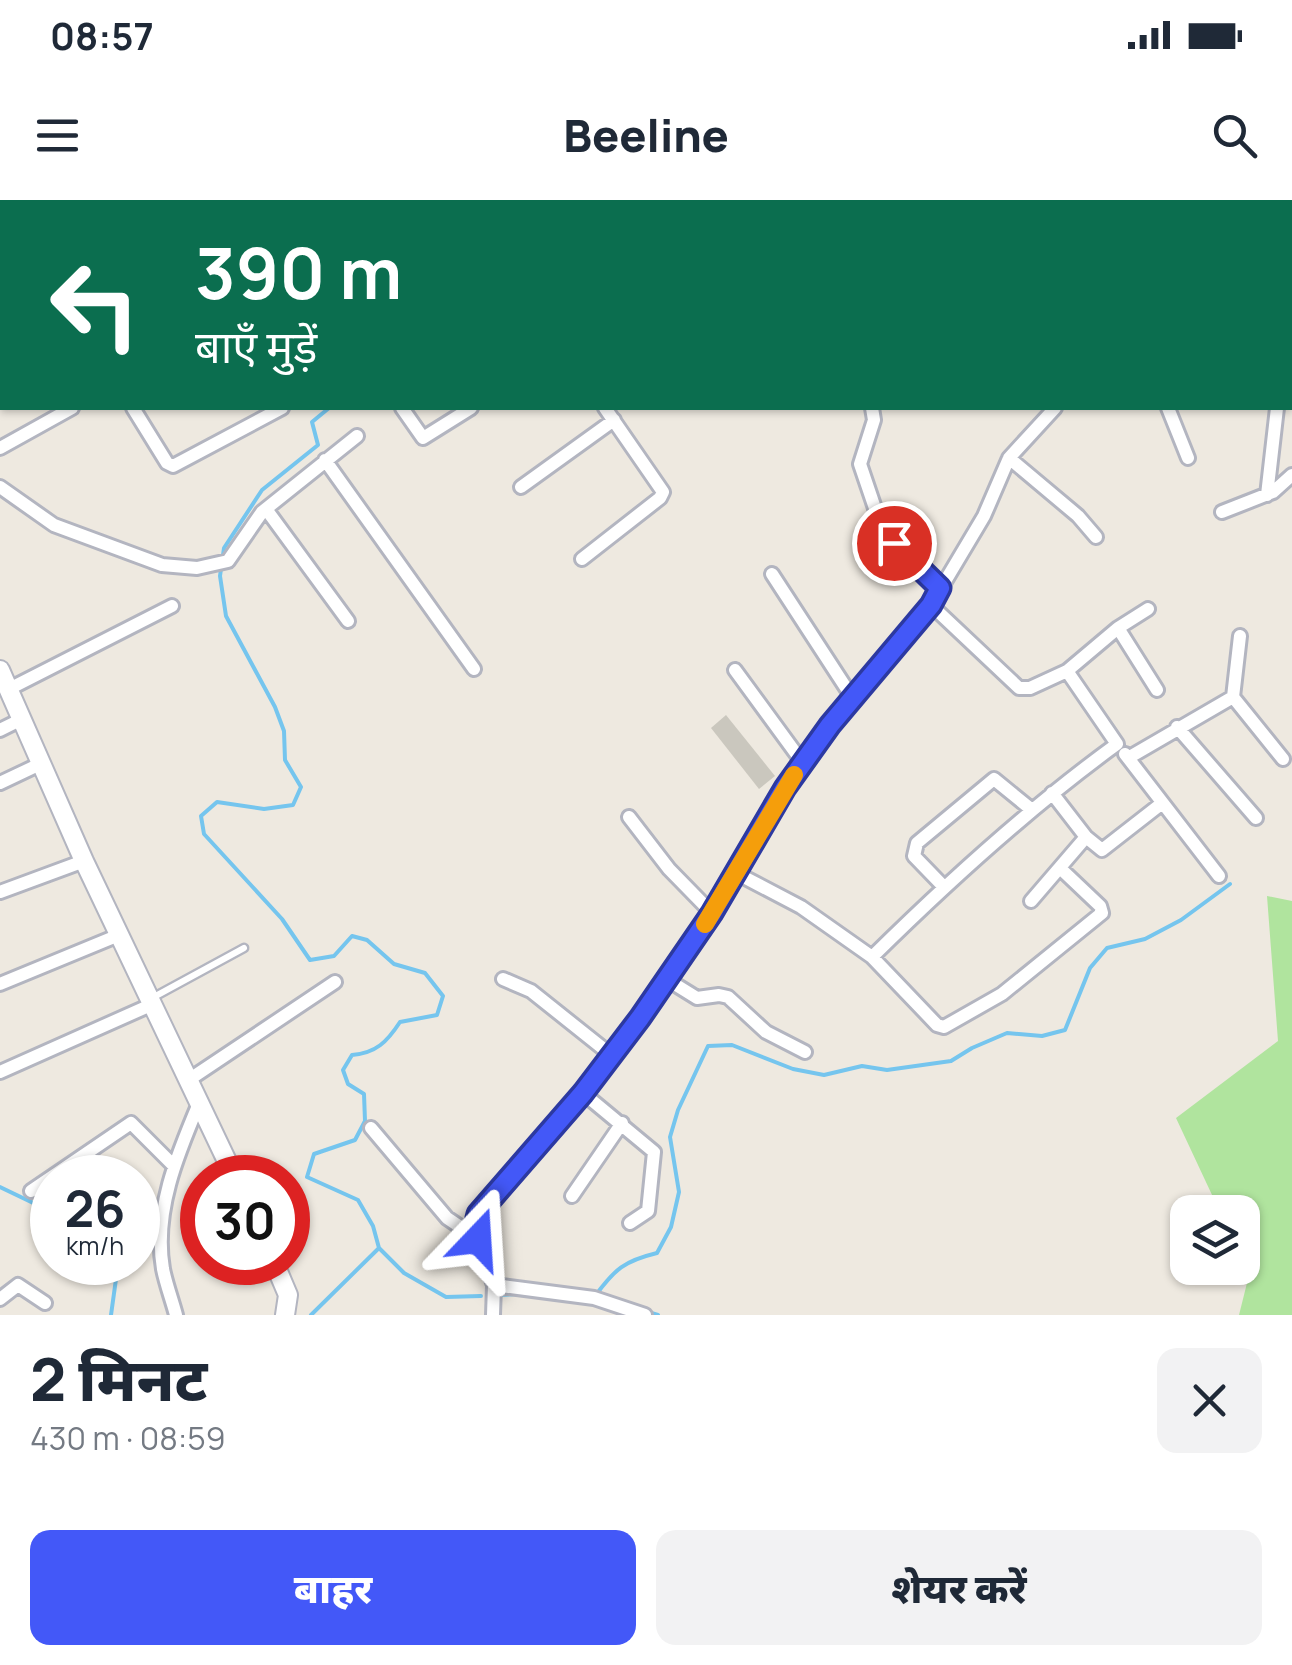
<!DOCTYPE html>
<html lang="hi">
<meta charset="utf-8">
<style>
body{margin:0;font-family:Manrope,"Noto Sans Devanagari",sans-serif;background:#f2f2f3;color:#1f2937;height:100vh;display:flex;flex-direction:column;font-size:38px;white-space:nowrap}
*{box-sizing:border-box;margin:0}
p{font-size:32px;color:#747a83}
.icon{flex:none;width:55px;height:55px;fill:none;stroke:currentColor;stroke-width:2;stroke-linecap:round;stroke-linejoin:round}
.map{position:relative;height:1115px;overflow:hidden}
.panel{display:flex;flex-direction:column;background:#fff;flex:1}
.panel>*{flex:none}
.guide{position:absolute;left:0px;top:0px;width:1292px;height:210px;box-shadow:0 2px 8px #0004;background:#0b6e4f;color:#fff;overflow:hidden}
.tools{position:absolute;left:1170px;top:995px;display:grid;gap:20px}
.tools a{display:grid;place-items:center;width:90px;height:90px;border-radius:20px;background:#fff;box-shadow:0 2px 8px #0004;font-size:50px}
.speed{position:absolute;left:30px;top:955px;display:flex;gap:20px;font-size:50px;font-weight:700;text-align:center}
.speed>*{display:grid;place-content:center;width:130px;height:130px;border-radius:50%;background:#fff;box-shadow:0 2px 8px #0004;line-height:1}
.speed small{font-size:25px;font-weight:400}
.speed .limit{border:15px solid #d22;background:#fff;color:#111}
.pin{position:absolute;display:grid;place-items:center;width:85px;height:85px;color:#fff;margin:-42px;border:5px solid #fff;border-radius:50%;box-shadow:0 2px 10px #0007}
.me{position:absolute;width:110px;margin:-55px;rotate:20deg;stroke-linejoin:round;filter:drop-shadow(0 0 8px #0008)}
.turn{display:flex;align-items:center;gap:35px;height:210px;padding:0 30px;font-size:45px}
.turn .icon{width:130px;height:130px;stroke-width:2.5}
.turn b{display:block;font-size:70px;line-height:85px}
.round{display:grid;place-items:center;flex:none;width:105px;height:105px;border-radius:20px;background:#f2f2f3}
.summary{display:flex;align-items:center;justify-content:space-between;height:170px;padding:0 30px}
h1{font-size:60px;font-weight:800;line-height:75px}
.action{display:flex;gap:20px;margin-top:auto;padding:20px 30px}
.action a{flex:1;height:115px;border-radius:20px;background:#4358f8;color:#fff;font-size:40px;font-weight:800;line-height:115px;text-align:center}
.action a+a{background:#f2f2f3;color:#1f2937}
.status{display:flex;justify-content:space-between;align-items:center;height:70px;padding:0 50px;background:#fff;direction:ltr}
.status svg{height:28px;fill:currentColor}
header{display:flex;justify-content:space-between;align-items:center;height:130px;padding:0 30px;background:#fff;font-size:45px;font-weight:800}
.map>svg:first-child{display:block}
.green{fill:#b0e49e}
.lines{fill:none;stroke-linecap:round;stroke-linejoin:round}
.stream{stroke:#75c5ee;stroke-width:4}
.building{fill:#cac7be}
.service-casing{stroke:#b3b5c0;stroke-width:11}
.minor-casing{stroke:#b3b5c0;stroke-width:18}
.secondary-casing{stroke:#b3b5c0;stroke-width:22}
.service{stroke:#fff;stroke-width:6}
.minor{stroke:#fff;stroke-width:12}
.secondary{stroke:#fff;stroke-width:18}
.route-casing{stroke:#2c39a1;stroke-width:25}
.route{stroke:#4358f8;stroke-width:18}
.slow{stroke:#f59e0b;stroke-width:18}
</style>
<div class="status"><b>08:57</b><svg viewBox="0 0 49 12"><path d="M0 12V9h3v3zM5 12V6h3v6zM10 12V3h3v9zM15 12V0h3v12zM26 1h20v11H26zM47 4h2v5h-2z"/></svg></div>
<header><svg class="icon" aria-label="menu" viewBox="0 0 24 24"><path d="M4 6h16M4 12h16M4 18h16"/></svg>Beeline<svg class="icon" aria-label="search" viewBox="0 0 24 24"><circle cx="10" cy="10" r="6"/><path d="M15 15l6 6"/></svg></header>
<div class="map">
<svg width="1292" height="1115" viewBox="0 0 1292 1115">
<rect width="100%" height="100%" fill="#eee9e0"/>
<path class="green" d="M1267,696L1292,701V1115H1239L1249,1075L1243,1061L1242,1012H1220L1176,918L1278,841Z"/>
<g class="lines">
<path class="stream" d="M457,2L458,0
M329,208L312,222L318,245L262,290L224,348L220,376L226,416L275,507L284,531L285,560L301,587L293,605L264,609L217,602L201,616L204,634L282,719L310,760L334,756L352,736L367,740L394,764L425,773L443,796L437,815L400,822C387,842 376,853 352,855L343,870L348,884L364,894L365,921L355,940L314,954L307,977L358,1000L373,1026L379,1048L404,1073L446,1097L481,1096
M0,987L52,1012
M497,1095L518,1094
M595,1096C615,1069 624,1061 657,1053L671,1027L679,992L670,937L678,910L708,846L732,845L793,869L824,875L862,866L887,870L951,861L972,848L1007,833L1042,836L1065,830L1090,768L1107,748L1145,739L1181,720L1230,684
M648,1112L658,1115
M111,1115L116,1079L113,1062
M311,1115L379,1048"/>
</g>
<path class="building" d="M726,515L775,576L759,589L711,528Z"/>
<g class="lines">
<g class="service-casing">
<path id="service" d="M152,798L244,748"/>
</g>
<g class="minor-casing">
<path id="minor" d="M437,0L439,2
M739,0L740,2
M1062,0L1063,2
M1151,0L1152,2
M569,2L573,0
M0,91L2,90
M1290,132L1292,131
M133,208L167,263L173,266L282,208
M402,208L423,238L471,208
M872,208L874,220L860,264L879,320L894,343L941,388
M1168,208L1188,258
M0,248L72,208
M1009,258L1078,316L1096,337
M325,260L474,469
M0,287L54,325L162,365L197,368L228,361L262,312L357,236
M521,287L614,220
M1267,295L1277,208
M266,309L348,421
M1222,312L1273,292L1292,275
M582,359L660,298L663,292L605,208
M772,374L852,497
M1118,428L1148,409
M735,470L803,563
M1067,471L1118,428L1157,490
M7,490L172,406
M1233,497L1283,559
M1177,527L1256,618
M0,530L20,520
M1125,554L1219,676
M1128,558L1233,497L1240,436
M0,583L40,564
M1052,593L1086,637L1102,650L1161,604
M629,617L669,669L712,713
M736,673L801,707L872,757L937,825L944,827L1002,794L1102,713L1100,706L1061,669
M944,687L914,656L917,643L994,579L1032,610
M0,692L84,661
M1031,701L1086,637
M872,757C949,681 1029,608 1117,544L1067,471L1030,488H1019L931,405
M503,779L531,791L610,854
M668,780L697,798L719,795L728,797L766,832L805,852
M0,784L119,735
M0,872L153,804
M190,879L335,782
M583,893L654,952L648,1011L630,1023
M371,928L447,1018L478,1039
M31,991L131,923L174,966
M572,996L622,923
M494,1085L594,1098L645,1115
M0,1099L18,1085L45,1103
M176,1115C172,1100 166,1084 163,1069C153,1011 178,953 200,901
M493,1115L494,1085L476,1033L478,1014L583,893L668,780L712,713L785,588L852,497L931,405L984,316L1009,258L1055,208"/>
</g>
<g class="secondary-casing">
<path id="secondary" d="M0,470L84,661L235,978
M274,1062L288,1095L285,1115"/>
</g>
<use href="#service" class="service"/>
<use href="#minor" class="minor"/>
<use href="#secondary" class="secondary"/>
</g>
<g class="lines">
<g class="route-casing">
<path id="route" d="M478,1039L475,1026L478,1014L583,893L640,818L712,713L785,588L830,525L931,405L940,388L894,343"/>
</g>
<use href="#route" class="route"/>
<path class="slow" d="M705,724L794,575"/>
</g>
</svg>
<div class="tools">
<a><svg class="icon" aria-label="layers" viewBox="0 0 24 24"><path d="M12 4l9 5-9 5-9-5zM3 14l9 5 9-5"/></svg></a>
</div>
<div class="speed"><div>26<small>km/h</small></div><div class="limit">30</div></div>
<div class="pin" style="left:894px;top:343px;background:#d93025"><svg class="icon" aria-label="arrive" viewBox="0 0 24 24"><path d="M6 21V4h12l-3 4 3 4H6"/></svg></div>
<svg class="me" style="left:478px;top:1039px" viewBox="-20 -20 40 40"><path d="M0-17L14 15 0 8-14 15z" fill="#4358f8" stroke="#fff" stroke-width="4"/></svg>
<div class="guide">
<div class="turn"><svg class="icon" aria-label="left" viewBox="0 0 24 24"><path d="M17 20v-9H6M10 6l-5 5 5 5"/></svg><div><b>390 m</b>बाएँ मुड़ें</div></div>
</div>
</div>
<section class="panel">
<div class="summary"><div><h1>2 मिनट</h1><p>430 m · 08:59</p></div><a class="round"><svg class="icon" aria-label="close" viewBox="0 0 24 24"><path d="M6 6l12 12M18 6L6 18"/></svg></a></div>
<div class="action"><a>बाहर</a><a>शेयर करें</a></div>
</section>
